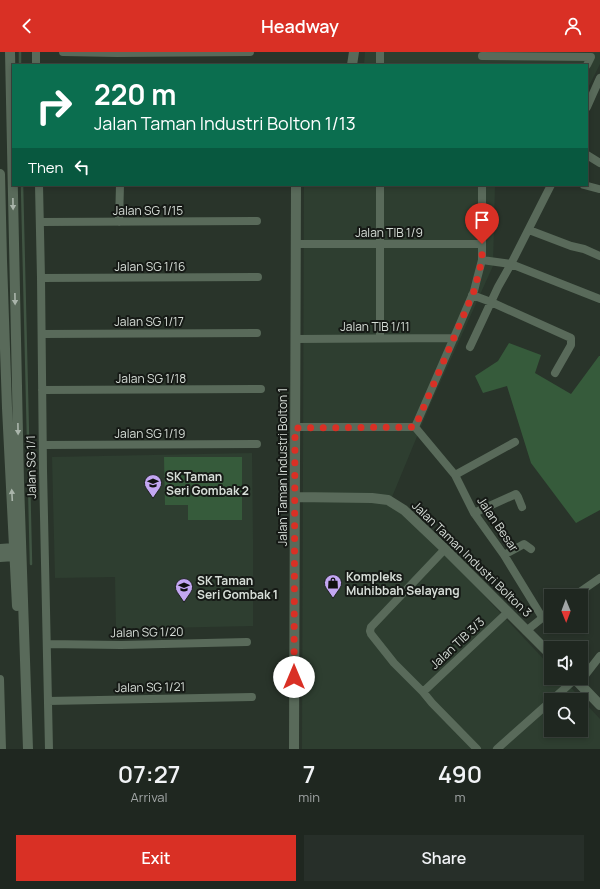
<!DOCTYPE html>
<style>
body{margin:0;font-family:Manrope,sans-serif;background:#272f29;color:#f1f3f6;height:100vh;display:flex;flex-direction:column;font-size:15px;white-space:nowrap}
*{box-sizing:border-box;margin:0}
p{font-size:13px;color:#a1a5a5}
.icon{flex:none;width:22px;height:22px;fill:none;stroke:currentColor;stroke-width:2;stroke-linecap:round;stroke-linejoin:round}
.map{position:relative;height:697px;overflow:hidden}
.sheet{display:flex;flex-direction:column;background:#1f2720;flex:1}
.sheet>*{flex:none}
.guide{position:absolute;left:12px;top:12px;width:576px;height:122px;border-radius:0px;box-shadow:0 2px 6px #0003,0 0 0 1px #3c443e;background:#0b6e4f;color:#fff;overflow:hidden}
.needle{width:26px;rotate:179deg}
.tools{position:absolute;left:544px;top:537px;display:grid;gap:8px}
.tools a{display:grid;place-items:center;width:44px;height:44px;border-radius:0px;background:#1f2720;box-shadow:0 2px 6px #0003,0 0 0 1px #3c443e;font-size:20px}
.pin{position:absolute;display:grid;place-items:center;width:34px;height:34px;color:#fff;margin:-41px -17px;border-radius:50% 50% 50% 0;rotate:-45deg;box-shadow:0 0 4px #0007}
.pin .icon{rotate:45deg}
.me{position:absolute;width:44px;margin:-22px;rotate:0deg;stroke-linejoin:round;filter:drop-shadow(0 0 3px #0008)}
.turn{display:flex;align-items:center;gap:14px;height:84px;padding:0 16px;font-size:18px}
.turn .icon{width:52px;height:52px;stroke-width:2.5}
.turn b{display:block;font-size:28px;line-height:34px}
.then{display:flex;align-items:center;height:38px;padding:0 16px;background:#0003;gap:8px;font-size:15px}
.eta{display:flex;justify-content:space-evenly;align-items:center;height:68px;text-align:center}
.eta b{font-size:24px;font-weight:600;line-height:28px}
.primary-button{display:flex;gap:8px;margin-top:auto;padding:8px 16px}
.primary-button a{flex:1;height:46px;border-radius:0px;background:#d93025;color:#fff;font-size:16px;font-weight:600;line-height:46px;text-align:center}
.primary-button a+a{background:#272f29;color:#f1f3f6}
header{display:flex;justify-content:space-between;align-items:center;height:52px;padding:0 16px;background:#d93025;color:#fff;font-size:18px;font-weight:600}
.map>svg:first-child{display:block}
.built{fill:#2e3e30;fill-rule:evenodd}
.green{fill:#365b3b}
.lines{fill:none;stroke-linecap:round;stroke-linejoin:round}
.stream{stroke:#405543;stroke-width:2.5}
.minor{stroke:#596a5a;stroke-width:8}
.tertiary{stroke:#596a5a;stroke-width:10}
.oneway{fill:#aab5ab}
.route{stroke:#d93025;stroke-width:7;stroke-dasharray:0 12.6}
.labels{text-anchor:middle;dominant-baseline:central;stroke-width:4;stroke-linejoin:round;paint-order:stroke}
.street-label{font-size:12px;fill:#d6ddd7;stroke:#161a16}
.poi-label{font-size:12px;font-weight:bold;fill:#d6ddd7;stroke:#161a16;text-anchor:start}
</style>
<header><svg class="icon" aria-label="back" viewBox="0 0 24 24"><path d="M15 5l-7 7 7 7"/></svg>Headway<svg class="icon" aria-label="person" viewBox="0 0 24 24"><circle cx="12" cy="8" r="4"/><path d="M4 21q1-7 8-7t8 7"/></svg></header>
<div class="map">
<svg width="600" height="697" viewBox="0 0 600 697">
<rect width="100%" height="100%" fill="#29342a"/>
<path class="built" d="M365,0H600V12L587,38V13H364Z
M304,133H495L493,214L430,353L392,445L551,615V626H562L600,667V697H302ZM551,648H581V678H551Z
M252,401L253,487V574L116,577L115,525L55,526L52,405Z"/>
<path class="green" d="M509,291L541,303L535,321L571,342L599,304H600V458L576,471L531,411L507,334L483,341L475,324L498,309Z
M164,405H242V468H188V453H165Z"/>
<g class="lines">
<path class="stream" d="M20,0V13
M22,133L31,512"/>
<path class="minor" d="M36,0V13
M63,0L117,1L250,0
M482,4L591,5L587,13
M380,13V0
M587,55L600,26
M587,103L600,111
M39,133L41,226L43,418L49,697
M380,133V286
M584,133L599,137
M40,170L257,169
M119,170L120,133
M529,178L571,194L584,197L600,204
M296,192H482
M482,208L511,212L600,247
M41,226L258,225
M472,243L491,250L571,286V293L555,321
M42,282L257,281
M295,287L454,286
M470,295L498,235L511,212L551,133
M42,338L261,337
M295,375H415
M415,375L462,267L474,239L477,227L482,208V133
M415,375L455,423L474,461L504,503L542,565
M43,393L257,392
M455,423L515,390
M474,461L516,442L518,445L522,455
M445,497L371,575L370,579L371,582L394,611L423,640L432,651L477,697
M504,503L524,492L531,497
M574,544L600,526
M526,579L551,559
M47,592L121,593L247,590
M581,626L586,622L600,604
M0,627L2,697
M423,640L508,560
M552,648L575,627L579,626
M48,649L252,645
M497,697L551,649"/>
<path class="tertiary" d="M10,0L19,430L28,697
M352,13L354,0
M0,122L2,208L7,356L17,554
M295,445L372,446L388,448L404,458L445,497L551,603
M0,497L14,496
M0,505L15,504
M574,626L600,653
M294,697L296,133"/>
</g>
<defs><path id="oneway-solid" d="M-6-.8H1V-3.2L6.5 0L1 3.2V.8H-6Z"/></defs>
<g class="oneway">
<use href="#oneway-solid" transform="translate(13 152) rotate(89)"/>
<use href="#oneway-solid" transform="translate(15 247) rotate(89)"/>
<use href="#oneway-solid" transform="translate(18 377) rotate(89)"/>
<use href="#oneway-solid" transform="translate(12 443) rotate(-93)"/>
</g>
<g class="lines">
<path class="route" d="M294,625L295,376L415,375L462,267L474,239L482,208V192"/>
</g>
<defs>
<g id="school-pin" transform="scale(0.9)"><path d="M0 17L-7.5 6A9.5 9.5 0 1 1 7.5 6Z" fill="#c3a7f2" stroke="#161a16"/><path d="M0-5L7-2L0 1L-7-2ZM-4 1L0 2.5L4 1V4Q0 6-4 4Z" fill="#111"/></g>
<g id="shop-pin" transform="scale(0.9)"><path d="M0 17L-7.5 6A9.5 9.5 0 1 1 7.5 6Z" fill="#c3a7f2" stroke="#161a16"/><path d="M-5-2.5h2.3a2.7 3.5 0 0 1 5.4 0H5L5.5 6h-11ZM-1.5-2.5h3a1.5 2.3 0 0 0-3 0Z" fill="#111"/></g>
</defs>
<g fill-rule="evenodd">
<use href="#school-pin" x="153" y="431"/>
<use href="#shop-pin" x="333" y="531"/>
<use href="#school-pin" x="184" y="535"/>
</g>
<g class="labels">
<g class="street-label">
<text x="148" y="158">Jalan SG 1/15</text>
<text x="389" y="180">Jalan TIB 1/9</text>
<text x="150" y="214">Jalan SG 1/16</text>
<text x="149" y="269">Jalan SG 1/17</text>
<text x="375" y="274">Jalan TIB 1/11</text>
<text x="151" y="326">Jalan SG 1/18</text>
<text x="150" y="381">Jalan SG 1/19</text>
<text transform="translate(31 415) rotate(-91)">Jalan SG 1/1</text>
<text transform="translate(282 415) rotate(-90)">Jalan Taman Industri Bolton 1</text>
<text transform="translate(498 472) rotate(56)">Jalan Besar</text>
<text transform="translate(472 507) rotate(44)">Jalan Taman Industri Bolton 3</text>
<text transform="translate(147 580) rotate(-1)">Jalan SG 1/20</text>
<text transform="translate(457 591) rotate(-43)">Jalan TIB 3/3</text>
<text transform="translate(150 635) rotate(-1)">Jalan SG 1/21</text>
</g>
<g class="poi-label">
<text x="166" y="424">SK Taman<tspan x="166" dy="14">Seri Gombak 2</tspan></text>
<text x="346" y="524">Kompleks<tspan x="346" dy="14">Muhibbah Selayang</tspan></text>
<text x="197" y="528">SK Taman<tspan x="197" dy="14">Seri Gombak 1</tspan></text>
</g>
</g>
</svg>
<div class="tools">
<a><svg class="needle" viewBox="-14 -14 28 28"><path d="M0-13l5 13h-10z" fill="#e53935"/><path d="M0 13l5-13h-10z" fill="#a1a5a5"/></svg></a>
<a><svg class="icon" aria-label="sound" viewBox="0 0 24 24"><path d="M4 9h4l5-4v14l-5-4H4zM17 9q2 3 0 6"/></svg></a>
<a><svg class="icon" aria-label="search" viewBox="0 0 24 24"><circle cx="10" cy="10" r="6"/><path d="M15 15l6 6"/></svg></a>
</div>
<div class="pin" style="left:482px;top:192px;background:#d93025"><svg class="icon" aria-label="arrive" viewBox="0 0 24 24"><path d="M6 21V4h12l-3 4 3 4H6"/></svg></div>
<svg class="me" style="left:294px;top:625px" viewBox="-20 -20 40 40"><circle r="19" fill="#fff"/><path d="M0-13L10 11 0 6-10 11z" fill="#d93025"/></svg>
<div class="guide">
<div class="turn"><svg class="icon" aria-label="right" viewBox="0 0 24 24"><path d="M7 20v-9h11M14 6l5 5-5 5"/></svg><div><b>220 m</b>Jalan Taman Industri Bolton 1/13</div></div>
<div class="then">Then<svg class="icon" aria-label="left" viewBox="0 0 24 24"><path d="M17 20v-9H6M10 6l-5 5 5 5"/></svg></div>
</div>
</div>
<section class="sheet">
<div class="eta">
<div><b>07:27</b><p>Arrival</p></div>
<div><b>7</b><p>min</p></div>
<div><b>490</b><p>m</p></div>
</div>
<div class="primary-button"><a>Exit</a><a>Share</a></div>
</section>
